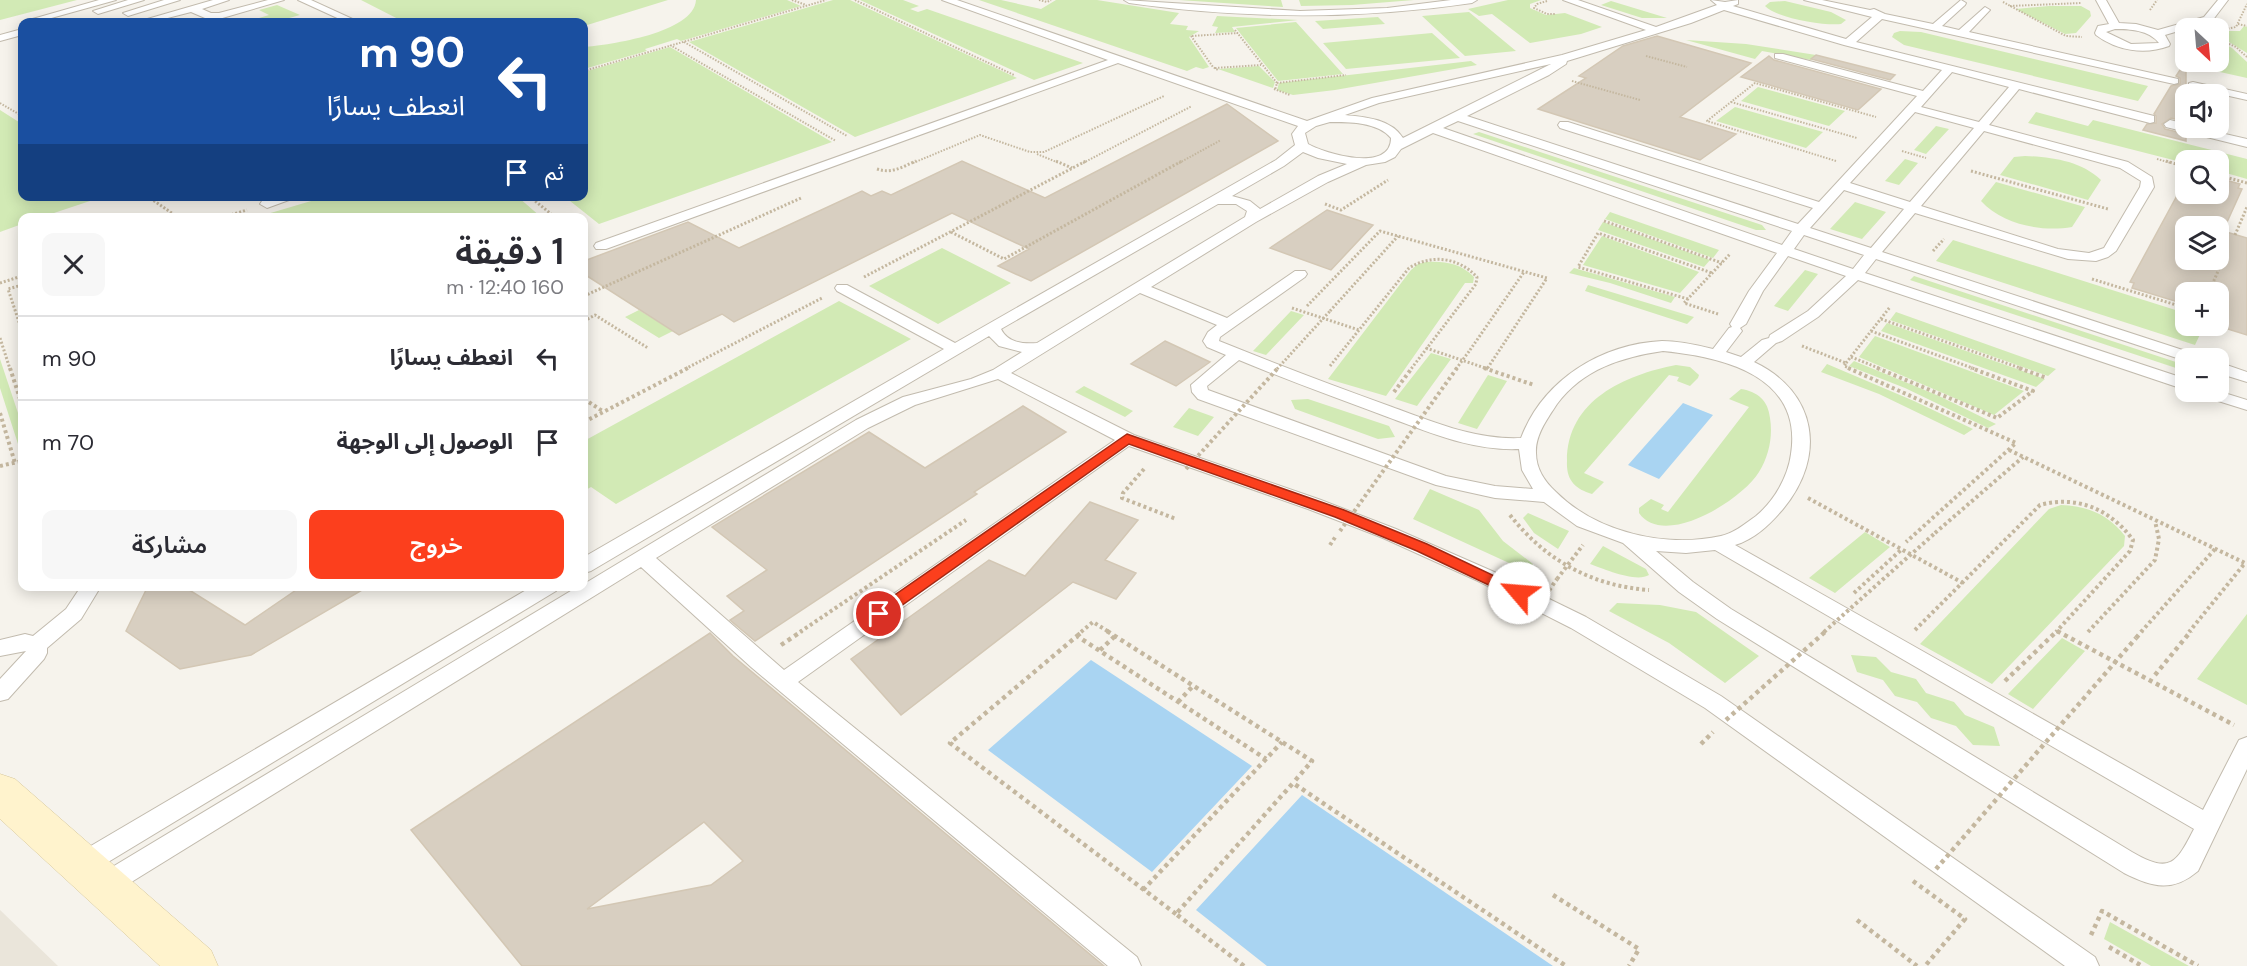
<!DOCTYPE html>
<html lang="ar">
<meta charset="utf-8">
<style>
body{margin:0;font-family:"DM Sans","Noto Sans Arabic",sans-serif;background:#f7f7f7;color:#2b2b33;direction:rtl;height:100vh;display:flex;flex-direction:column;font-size:22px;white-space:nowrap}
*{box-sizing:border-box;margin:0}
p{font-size:20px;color:#7c7c81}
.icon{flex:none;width:33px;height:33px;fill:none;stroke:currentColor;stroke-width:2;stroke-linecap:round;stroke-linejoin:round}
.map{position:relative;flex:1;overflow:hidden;direction:ltr}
.side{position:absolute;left:18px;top:213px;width:570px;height:378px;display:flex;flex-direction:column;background:#fff;border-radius:12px;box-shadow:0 3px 15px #0003;direction:rtl}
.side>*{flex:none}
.banner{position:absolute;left:18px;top:18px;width:570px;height:183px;border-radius:12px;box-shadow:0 3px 15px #0003;direction:rtl;background:#1a4fa0;color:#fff;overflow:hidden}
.needle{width:39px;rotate:154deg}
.fabs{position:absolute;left:2175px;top:18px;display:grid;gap:12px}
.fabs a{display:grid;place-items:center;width:54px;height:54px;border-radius:12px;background:#fff;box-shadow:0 3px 15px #0003;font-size:30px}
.pin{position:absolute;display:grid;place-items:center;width:51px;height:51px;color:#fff;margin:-26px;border:3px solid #fff;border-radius:50%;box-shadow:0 2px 6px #0007}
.me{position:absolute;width:66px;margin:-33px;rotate:297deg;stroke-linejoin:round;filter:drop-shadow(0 0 4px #0008)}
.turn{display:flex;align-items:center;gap:21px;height:126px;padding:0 24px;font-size:27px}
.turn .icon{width:78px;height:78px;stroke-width:2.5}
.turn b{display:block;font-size:42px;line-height:51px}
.then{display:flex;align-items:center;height:57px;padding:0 24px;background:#0003;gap:12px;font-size:22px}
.round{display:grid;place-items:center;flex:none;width:63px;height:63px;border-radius:12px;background:#f7f7f7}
.summary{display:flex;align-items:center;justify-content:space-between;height:102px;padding:0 24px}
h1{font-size:36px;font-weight:600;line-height:45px}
.cta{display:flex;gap:12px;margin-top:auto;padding:12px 24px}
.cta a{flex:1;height:69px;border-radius:12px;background:#fc3f1d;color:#fff;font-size:24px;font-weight:600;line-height:69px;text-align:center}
.cta a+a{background:#f7f7f7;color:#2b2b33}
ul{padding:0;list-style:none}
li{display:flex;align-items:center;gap:18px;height:84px;padding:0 24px;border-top:2px solid #e1e1e2}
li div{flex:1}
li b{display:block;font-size:22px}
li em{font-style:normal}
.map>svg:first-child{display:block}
.residential{fill:#eae5da}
.green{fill:#d2eab5}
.water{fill:#a9d4f2}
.building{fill:#d8cfc1;stroke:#d3c7b4;stroke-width:1.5;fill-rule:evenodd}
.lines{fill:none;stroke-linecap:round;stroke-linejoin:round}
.lane-casing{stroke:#c2bbae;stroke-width:2}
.secondary-casing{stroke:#d6c79b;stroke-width:1}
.path-far3{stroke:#c4b79f;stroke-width:2;stroke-dasharray:1.5 1.5;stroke-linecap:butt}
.path-far2{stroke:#c4b79f;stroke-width:3;stroke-dasharray:2 2;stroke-linecap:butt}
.path-far1{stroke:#c4b79f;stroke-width:4;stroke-dasharray:3 3;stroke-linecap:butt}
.path{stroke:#c4b79f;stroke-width:4.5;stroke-dasharray:4 4;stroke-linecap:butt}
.lane{fill:#fff;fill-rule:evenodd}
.secondary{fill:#fff3cd;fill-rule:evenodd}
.path-bridge-far2{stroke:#c4b79f;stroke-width:3;stroke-dasharray:2 2;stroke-linecap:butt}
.path-bridge-far1{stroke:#c4b79f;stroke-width:4;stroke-dasharray:3 3;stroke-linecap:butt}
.path-bridge{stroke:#c4b79f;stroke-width:4.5;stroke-dasharray:4 4;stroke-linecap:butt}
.route{fill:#fc3f1d;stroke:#a42913;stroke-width:1.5}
</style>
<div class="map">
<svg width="2247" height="966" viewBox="0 0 2247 966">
<rect width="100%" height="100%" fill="#f6f3ec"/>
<path class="residential" d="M0,910L58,966H0Z"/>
<path class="green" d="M0,0H77L0,20Z
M361,0H668L584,26V22H404Z
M696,0H787L801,6L681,41L677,39L645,49L647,51L584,69V47C609,45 694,33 696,0Z
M833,0H850L1017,78L855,137L689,42Z
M860,0H903L919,6L910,9L918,12L927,9L1083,63L1034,80Z
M979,0H1001L1041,9L1056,0H1097L1179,13L1170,24L1188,26L1186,30L1199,31L1189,37L1209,67L1203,69L1196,67L1187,71Z
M1179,0H1281L1283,7Z
M1299,0H1414L1352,5L1301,6Z
M1508,0H1541L1530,4V8L1546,15L1565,13L1602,27L1581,34L1530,43L1492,14L1479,16L1468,9Z
M1611,1L1667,18H1642L1601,5Z
M1785,1L1831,12L1846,20L1841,24C1825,26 1776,18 1765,6L1770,2Z
M277,5L300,15L275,22H245L269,15L259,10Z
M2049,6H2081L2090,11L2091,16L2076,33L2065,34L2016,9Z
M1469,12L1516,51L1465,56L1422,16Z
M1217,16L1298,20L1232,27L1235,32L1215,33L1218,27L1212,26Z
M1378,17L1385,24L1323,29L1315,21Z
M1296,22L1343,74L1278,81L1236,28Z
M2244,26L2247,27V53L2219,36V31H2240Z
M1900,31L1921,32L2148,86L2138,101L1904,45L1892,37L1894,33Z
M1432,33L1460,58L1346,69L1323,43Z
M1686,40L1746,44L1816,55L1811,60L1762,51L1755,59Z
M2219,41L2232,48L2247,62V78L2193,66L2195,63L2190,62H2218Z
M670,47L832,142L599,224L565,197L584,196V72Z
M1471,61L1477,65L1335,90L1293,95L1277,90L1279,83Z
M1259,66L1275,82L1273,88L1218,69Z
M1758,87L1845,111L1829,126L1741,101Z
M1735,107L1823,132L1806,148L1716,121Z
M0,110L22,124V196L102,197L42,217L22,218V224L0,232Z
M2036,112L2088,126L2093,120L2247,159V179L2219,171L2218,160H2186L2185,163L2028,123Z
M1936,126L1949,129L1926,154L1914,150Z
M1479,132L1762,225L1766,230H1756L1473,134Z
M2025,156C2052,157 2081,161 2101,180L2088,200L2000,175L2014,157Z
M1905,159L1918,163L1899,185L1885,181Z
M1996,182L2085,207L2072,227C2042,232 2003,225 1981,201Z
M328,196L518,197L541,217H257Z
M1855,202L1886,212L1862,239L1830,229Z
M1610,212L1719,250L1713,258L1605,219Z
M1603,222L1710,260L1704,267L1598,230Z
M1602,236L1699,272L1680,293L1583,265Z
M1953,240L2185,313L2186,326H2204L2195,345L1936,261Z
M942,248L1011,283L938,324L869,286Z
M1426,262C1445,261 1460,263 1474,277L1473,283H1465L1386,396L1328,379L1411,270L1418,264Z
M1574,268L1675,297L1671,303L1610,283L1569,273Z
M1805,270L1818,274L1788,311L1774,306Z
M1914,276L2185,365V371L1910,280Z
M1588,285L1694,317L1687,324L1585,291Z
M839,301L911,339L616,504L591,487L584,491V441Z
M639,310L673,331L659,338L625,317Z
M1291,311L1304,315L1266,355L1253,351Z
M1896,312L2056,369L2048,376L1890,320Z
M1887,323L2045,379L2036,387L1881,331Z
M1875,336L2024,391L1994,415L1859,357Z
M1431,353L1451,359L1417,406L1395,399Z
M0,359L22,425V442L18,444L0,388Z
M1854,361L1939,396L1996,424L1988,428L1905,388L1849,366Z
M1827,364L1914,401L1973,429L1964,435L1879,394L1821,372Z
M1676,365L1690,367L1699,375L1698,378L1690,386L1677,381L1679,377L1669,375L1584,473L1604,482L1592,494C1575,489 1566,480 1567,461C1567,400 1625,375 1676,365Z
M1488,375L1507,381L1477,429L1458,423Z
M1084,386L1133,411L1125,417L1075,392Z
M1741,389C1758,392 1768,400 1770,418C1773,436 1769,456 1759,472C1742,500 1664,549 1639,513V508L1651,499L1664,505L1661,509L1668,512L1749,407L1729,399Z
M1308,399L1389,426L1395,437L1378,439L1295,409L1291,400Z
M1189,408L1214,417L1198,436L1173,427Z
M1430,489L1479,510L1503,541L1533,564L1529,572L1413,519Z
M2061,505C2087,506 2108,514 2125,536L2124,546L1992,684L1920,644L2049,509Z
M1528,513L1569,531L1558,549L1534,533L1523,518Z
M1865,532L1890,547L1835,593L1809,578Z
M1603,546L1646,569L1649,575C1636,583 1604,569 1590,564Z
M1617,603L1660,605L1696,612L1759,656L1725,683L1669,643L1609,611Z
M2247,614V705L2197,679Z
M2062,638L2085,651L2033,709L2008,694Z
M1851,655L1876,657L1891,672L1916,679L1926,693L1954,702L1965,715L1994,727L2000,746L1973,745L1956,726L1931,718L1917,702L1895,696L1883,680L1857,672Z
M2110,922L2189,966H2151L2104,939Z"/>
<path class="water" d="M1683,403L1713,415L1659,479L1628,465Z
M1091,660L1252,766L1152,872L988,750Z
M1302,795L1553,966H1267L1196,910Z"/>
<path class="building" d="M1657,36L1751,63L1680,117L1736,134L1700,160L1538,109L1586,78L1579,76L1623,46Z
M1816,55L1895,75L1890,80L1811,59Z
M1769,56L1774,60L1881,89L1858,110L1741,77Z
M2186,61V122L2171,118L2162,124L2165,129L2186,134V141L2143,130L2147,124L2156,123V116L2154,114L2171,86L2180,84V78L2176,76Z
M1227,104L1278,141L1031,281L998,266L1029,249L952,213L734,322L722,314L679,335L584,274V261L688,222L739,248L862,191L871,196L882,191L891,195L962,161L1045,198Z
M2218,178L2240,184L2238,188L2242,189L2223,231L2247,238V335L2218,326V292H2186V300L2181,298L2178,302L2132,288L2134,283L2130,282L2186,179V194H2218ZM2186,226H2218V260H2186Z
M1327,210L1373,225L1331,270L1270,248Z
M1165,341L1210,362L1176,386L1131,364Z
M1023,406L1066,432L974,492L977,494L755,641L730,620L744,611L727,596L767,570L712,527L869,432L925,468Z
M1090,502L1138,520L1105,560L1136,573L1116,599L1073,582L901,715L851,659L989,560L1025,576Z
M148,586H183L245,625L302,586H369L251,655L180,669L126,631Z
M710,633L733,656L1104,966H522L411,830ZM704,822L743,861L711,885L587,909Z"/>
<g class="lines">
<g class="lane-casing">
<path id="lane" d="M99,0H116L37,22H22Z
M128,0H144L98,14L93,11Z
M164,0H180L128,16L123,13Z
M213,0H229L202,9L211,13H219L268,0H284L219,19L205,18L191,12L152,22H137Z
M298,0H311L359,22H346Z
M942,0H957L1307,121L1372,98L1562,55L1646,30L1563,0H1578L1656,27L1717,5L1711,0L1725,2L1738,0V4L1733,6L1846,39L1872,17L1804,0H1822L1870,10L1874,9L1885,14L1933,24L1961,0L1966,3L1965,5L1942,26L1959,30L1985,7L1990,10L1969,32L2178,79V83L2174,84L1882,19L1856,42L2154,116V122L2150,123L2019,89L1989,125L2128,162L2152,177L2154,187L2116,251L2108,257L2096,261L2068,259L1915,213L1882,252L2198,355L2200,358H2186V361L1876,259L1865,273L2186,379V390L1858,280L1818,317L1782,341L1776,343L1754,362C1817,392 1827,456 1783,509C1770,524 1755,539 1735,545L2203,810L2239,740L2247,737V769L2198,871C2172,893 2152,887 2124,873L1717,619L1679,592L1623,543L1577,526L1544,502L1495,498L1436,485L1198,399L1192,392L1191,385L1226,355L1207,347L1203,341L1208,332L1217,325L1140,293L1011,373L1134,435L1321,500L1396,529L1492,571L1586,617L1721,696L2095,957L2099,966H2065L1705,708L1571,628L1478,581L1383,538L1308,509L1129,446L798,682L1137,957L1141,966H1108L751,667L641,567L112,894L103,897L94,894L91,886L94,878L579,586H584V584L856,420L903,397L971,379L993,370L1022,352L999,346L989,336L591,571L584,573V557L944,349L837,291L835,288L837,285H847L955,343L1276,160L1295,145L1292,134L1298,126L1118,63L606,249H596L594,246L596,243L1108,60ZM1724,10L1844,45L1942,70L1923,91L1783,54H1775V58L1917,96L1819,202L1568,122H1560L1558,125L1560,128L1813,208L1798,224L1467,116L1549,75L1566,64L1567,61L1691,23ZM1551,64L1403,138C1391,119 1366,117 1345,115L1379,103ZM1952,72L2009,87L1979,122L1921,107ZM1915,112L1974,128L1910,202L1850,183ZM1458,121L1792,231L1782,245L1443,128ZM1330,122C1349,122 1378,122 1391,138C1391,173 1326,154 1308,144L1305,133L1316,126ZM1984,131L2120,168L2141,181L2140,187L2104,248L2089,253L2058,249L1921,206ZM1433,133L1777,253L1749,291L1730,324L1732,327L1729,328L1713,349C1697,345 1679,341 1662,341C1601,344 1543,380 1521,438C1475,440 1434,422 1392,407C1334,386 1276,364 1219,341L1220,337L1305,277L1307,274L1305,271H1295L1227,318L1151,287L1256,222L1328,182L1366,165L1385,162L1395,157L1401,149ZM1303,152L1318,158L1347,164L1318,176L1260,209L1250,201L1232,196L1284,166ZM1844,190L1904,209L1871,248L1810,228ZM1218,204H1236L1247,211L1245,217L1037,343C1023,344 1008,343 1001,329ZM1804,235L1864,255L1853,269L1794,249ZM1788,256L1846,276L1808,311L1770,335L1769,338L1762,340L1741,357L1726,352L1742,331L1740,328L1746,324L1763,291ZM1663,351C1724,357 1803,376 1791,454C1788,477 1774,501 1756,516C1745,524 1734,533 1721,536C1666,548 1597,533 1556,492C1545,482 1536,469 1536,453C1535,435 1548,418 1557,404C1583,369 1622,357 1663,351ZM1239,360C1287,380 1336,398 1385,416C1429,432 1471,451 1519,449L1522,470L1533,489L1495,486L1446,476L1208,390L1207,386ZM998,379L1115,440L784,670L656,558L868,428L915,405ZM1715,550L2194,829C2176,864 2170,874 2132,852L1731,609L1693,582L1656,551L1686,553Z
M1124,0L1300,11L1387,8L1451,0H1477L1472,3C1357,20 1244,19 1129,3Z
M2096,0H2106L2119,23L2136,24L2158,30L2204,17L2218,0H2228L2212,21L2165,35L2170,44L2169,46C2145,55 2117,51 2096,35L2095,33L2098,26L2109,24ZM2115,29C2130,29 2149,30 2159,43L2131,44L2106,32Z
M22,29V35L0,41V35Z
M2193,82L2247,94V100L2189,87V83Z
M2170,120L2186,124V128H2199L2247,139V147L2166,127L2164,124Z
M278,196H300L267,208L260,204L262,201Z
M2218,362L2247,372V382L2218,373Z
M2218,391L2247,400V410L2199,395L2197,392Z
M75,586H95L98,591L81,619L47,648V653L44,659L8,699L0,701V679L26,651L0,656V640L25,634L33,636L66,609L78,591Z
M533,586H559L556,591L90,873L81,876L72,873L69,865L72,857Z"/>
</g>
<g class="secondary-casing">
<path id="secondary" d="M0,774L15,779L211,950L218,966H160L0,819Z"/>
</g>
<path class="path-far3" d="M792,0L806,5
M855,0L1014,75
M1039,0L1047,2L1051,0
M1547,1L1537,4L1534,8L1547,14H1556
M2003,2L2066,36L2082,37
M2010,6L2081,3
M2150,10L2157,0
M2238,24L2247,26
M2225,29L2236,27L2247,4
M1235,30L1277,83L1275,90
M1191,36L1213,67L1218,70
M1192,36L1238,33
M2218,39L2236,47L2247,57
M684,42L847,136
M670,45L836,141
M1646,56L1687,67
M1215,68L1261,65
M584,71L826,0
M1572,81L1640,100
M1277,83L1346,75
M1274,89L1290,95
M1731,102L1857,138
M0,103L22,116
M1902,151L1926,158
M1037,154L1059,163
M2157,159L2171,163
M1836,161L1707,121L1755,83L1876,117
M913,163L980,135L1030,152H1044L1164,96
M1083,163L1192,106
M1179,163L1221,140"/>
<path class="path-far2" d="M1056,161L1072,168
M2166,161L2186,167
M877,169C892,174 902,167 916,161
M1971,171L2108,209
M2218,175L2247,183
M147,196L179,218
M529,196L556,218
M1325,204L1341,210L1388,180
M220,218L247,210
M1604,221L1722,263
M951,232L1004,259L1182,161
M2235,235L2247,207
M1933,251L1944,239
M864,277L1086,161
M2092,279L2186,308
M0,283L22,276
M22,285L8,289L22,331
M2209,292L2225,255
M584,296L801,198
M1688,299L1578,267L1598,233L1712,273
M1307,306L1380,231L1547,278L1487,369
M1292,308L1359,330
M1330,311L1398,236
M1718,314L1684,303L1730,254
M1881,319L2023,369
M584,321L595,315L648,348
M1871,331L1975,369
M0,338L10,369
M1802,346L1846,363L1844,366L1852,369
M1426,348L1488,369
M1470,350L1524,272
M1851,357L1881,369
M1846,363L1890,307
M1330,366L1409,268C1432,254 1458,257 1477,277L1476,284L1411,369
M685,369L822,298"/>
<path class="path-far1" d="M10,368L22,405
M1484,368L1534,385
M1848,368L2016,443L1906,542
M1877,368L1997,418L2033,391L1971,368
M2019,368L2047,378
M1394,392L1412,368
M584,399L604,412
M0,413L15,463
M584,422L688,368
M2009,450L2245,563L2189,632
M0,466L22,461
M1144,469L1123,493L1122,498L1176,519
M1808,498L1963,583
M1510,515C1545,560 1592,586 1649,590
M1935,533L2023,457
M1330,545L1336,536
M1557,579L1583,545
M1854,593L1902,549
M1915,630L2040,505C2077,495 2110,509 2133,540L2130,551L2056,632
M2057,631L2059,632
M800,632L966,520
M1081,632L1093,622L1109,632
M2088,632L2155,560L2159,539L2155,521
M2141,632L2215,549"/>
<path class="path" d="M1107,631L1312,761L1293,783
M2057,631L2234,725
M1077,636L1083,631
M2136,638L2142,631
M781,645L802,631
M1100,650L1115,636
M2155,675L2191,631
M2005,681L2057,631
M1178,702L1193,686
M1701,744L1713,732
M1913,881L1965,919L1925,966
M1143,890L1282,742
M1553,895L1639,949L1629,966
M1176,914L950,743L1077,636L1266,759
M1857,920L1917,966
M2091,935L2102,911L2198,966
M2109,947L2142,966
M1244,966L1176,914L1293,783L1566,966"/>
<use href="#lane" class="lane"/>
<use href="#secondary" class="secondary"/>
<path class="path-bridge-far2" d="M1277,369L1330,311
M1456,369L1470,350"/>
<path class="path-bridge-far1" d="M1186,469L1278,368
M1340,531L1457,368
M1532,615L1557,579
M1824,632L1935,533"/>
<path class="path-bridge" d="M1726,720L1826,631
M1936,869L2136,638"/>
</g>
<path class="route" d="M1127,434L1344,510L1427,544L1524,590L1526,593L1524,597H1514L1417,551L1335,517L1129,444L884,618H873L871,614L873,610Z"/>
</svg>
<div class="fabs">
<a><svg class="needle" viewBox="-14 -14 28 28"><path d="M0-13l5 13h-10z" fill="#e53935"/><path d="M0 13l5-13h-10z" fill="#7c7c81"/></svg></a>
<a><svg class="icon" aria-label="sound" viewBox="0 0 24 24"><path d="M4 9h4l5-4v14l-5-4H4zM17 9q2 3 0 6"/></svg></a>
<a><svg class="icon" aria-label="search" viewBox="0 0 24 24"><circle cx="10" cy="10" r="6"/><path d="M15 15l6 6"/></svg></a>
<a><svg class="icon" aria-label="layers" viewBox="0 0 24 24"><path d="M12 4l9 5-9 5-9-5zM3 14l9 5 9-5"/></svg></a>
<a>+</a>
<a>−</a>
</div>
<div class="pin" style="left:879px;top:614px;background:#d93025"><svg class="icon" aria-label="arrive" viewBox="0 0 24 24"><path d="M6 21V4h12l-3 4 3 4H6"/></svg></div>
<svg class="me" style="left:1519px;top:593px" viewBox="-20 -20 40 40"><circle r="19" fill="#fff"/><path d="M0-13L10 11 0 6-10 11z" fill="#fc3f1d"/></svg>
<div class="banner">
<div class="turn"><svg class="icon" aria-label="left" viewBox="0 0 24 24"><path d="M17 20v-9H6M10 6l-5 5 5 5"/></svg><div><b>90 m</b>انعطف يسارًا</div></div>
<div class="then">ثم<svg class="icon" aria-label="arrive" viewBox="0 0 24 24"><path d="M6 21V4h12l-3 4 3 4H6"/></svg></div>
</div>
<section class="side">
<div class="summary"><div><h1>1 دقيقة</h1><p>160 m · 12:40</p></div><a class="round"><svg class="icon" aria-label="close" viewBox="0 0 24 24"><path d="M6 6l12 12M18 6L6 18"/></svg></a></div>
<ul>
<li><svg class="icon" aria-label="left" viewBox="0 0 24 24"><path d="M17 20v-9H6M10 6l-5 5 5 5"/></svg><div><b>انعطف يسارًا</b></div><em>90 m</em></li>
<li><svg class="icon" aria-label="arrive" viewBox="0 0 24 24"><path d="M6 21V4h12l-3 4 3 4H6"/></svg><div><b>الوصول إلى الوجهة</b></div><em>70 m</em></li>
</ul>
<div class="cta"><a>خروج</a><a>مشاركة</a></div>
</section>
</div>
